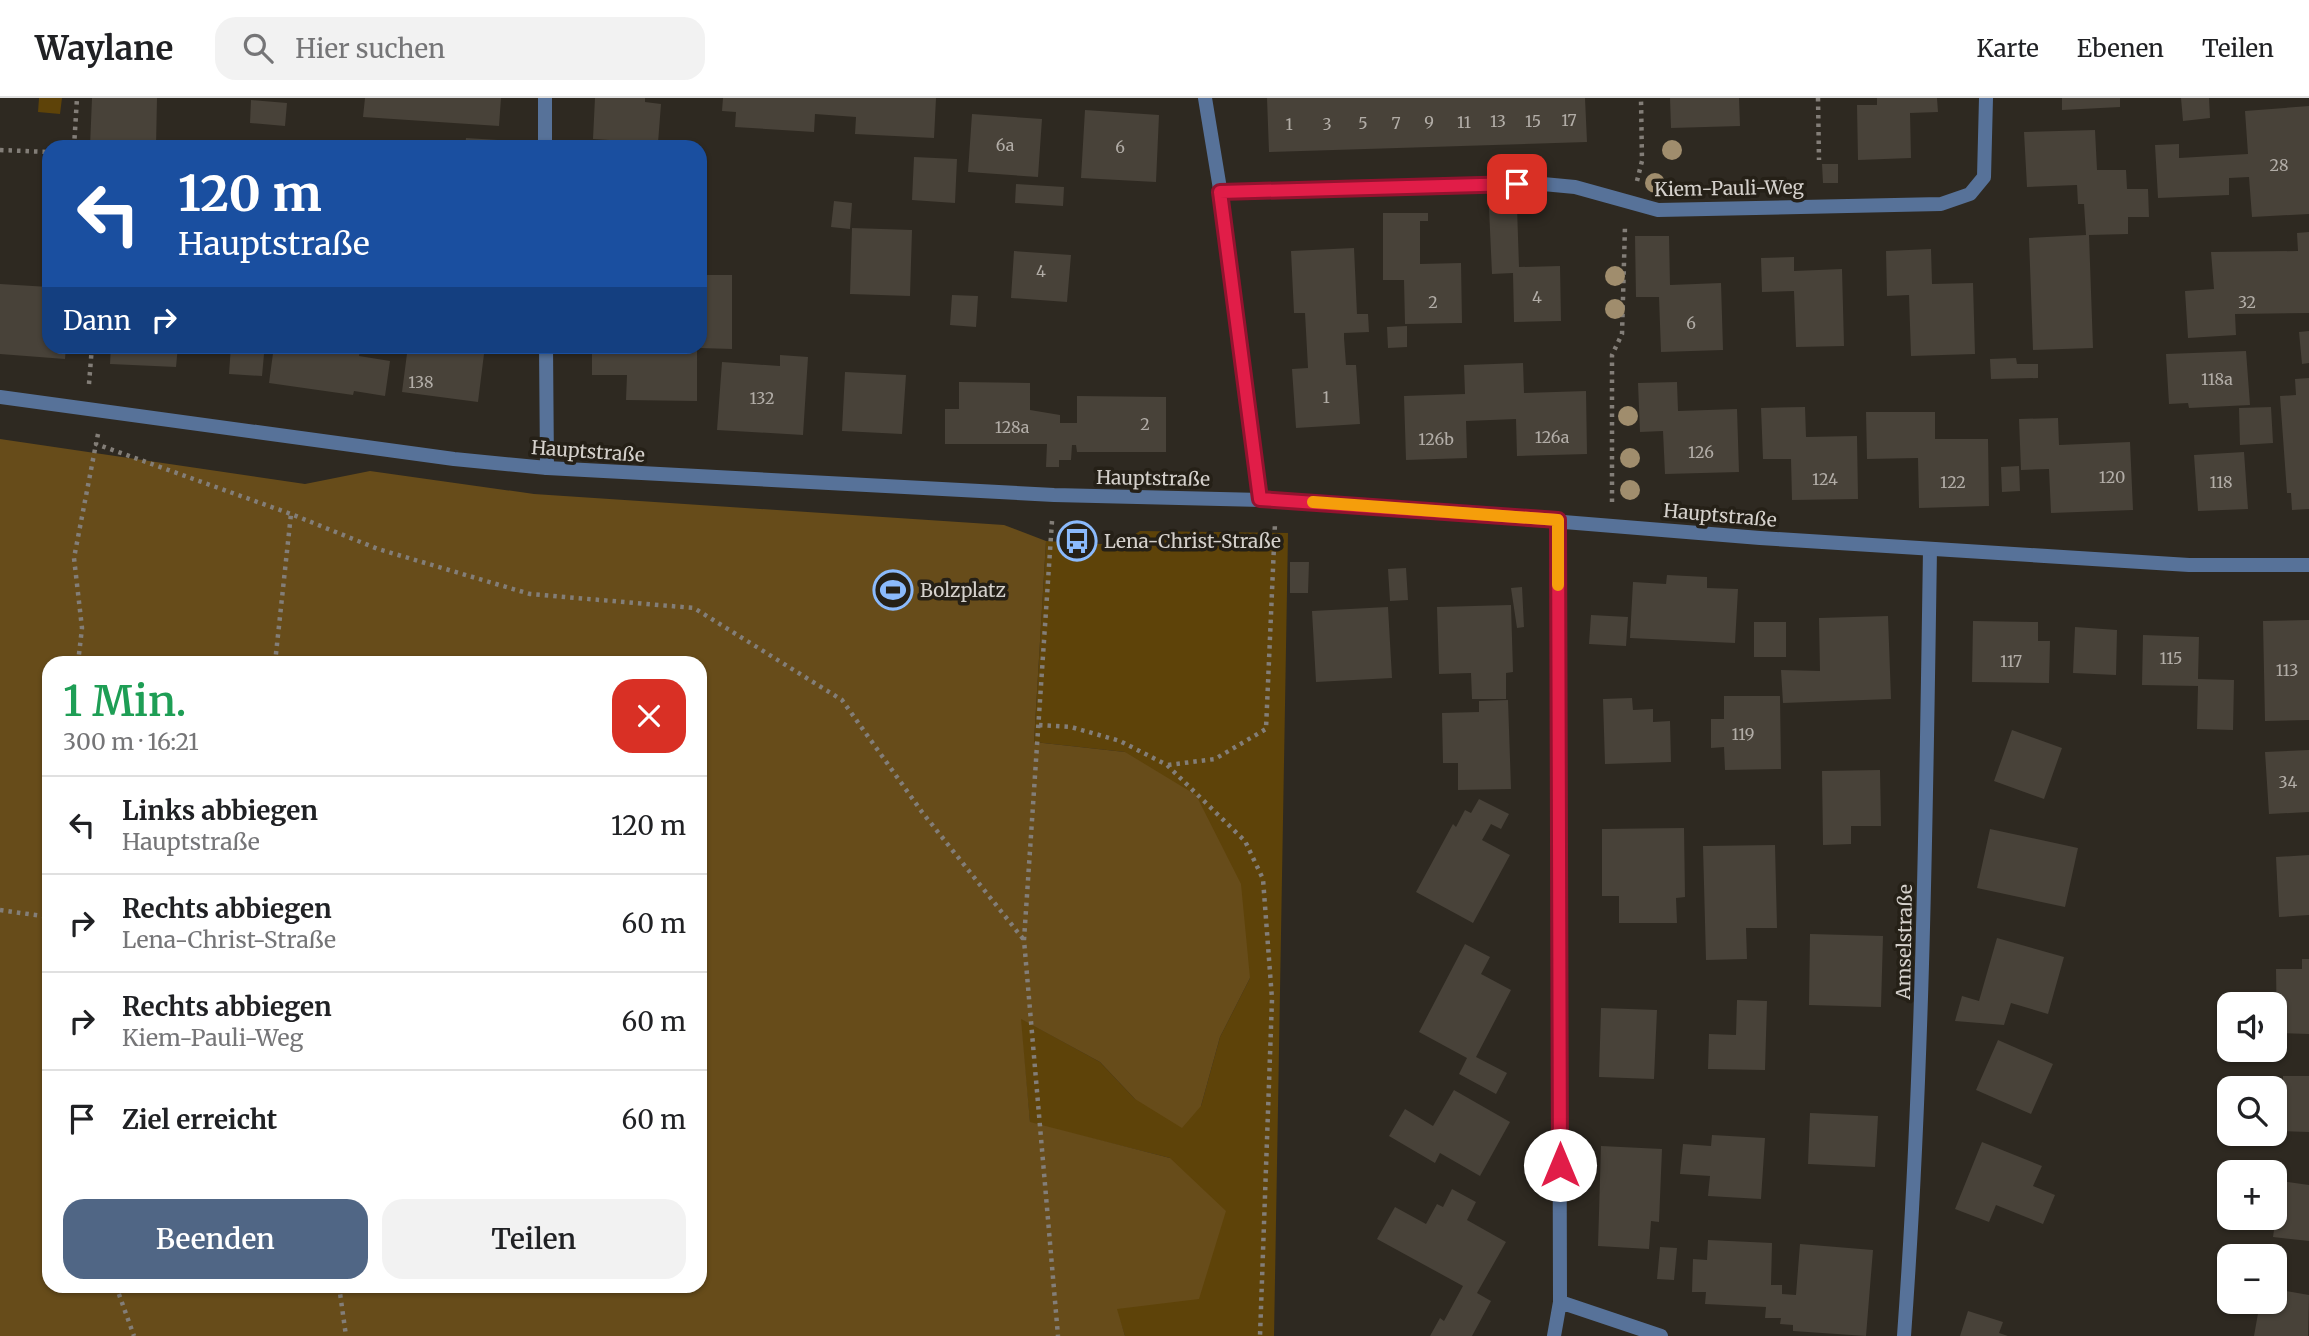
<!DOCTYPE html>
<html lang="de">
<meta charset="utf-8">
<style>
body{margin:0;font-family:Merriweather,serif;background:#f2f2f2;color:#202124;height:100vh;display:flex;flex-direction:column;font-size:26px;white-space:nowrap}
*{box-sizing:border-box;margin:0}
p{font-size:23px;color:#757577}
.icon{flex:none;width:38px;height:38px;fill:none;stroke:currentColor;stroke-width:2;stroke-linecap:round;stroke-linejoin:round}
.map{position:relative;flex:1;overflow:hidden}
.details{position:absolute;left:42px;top:558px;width:665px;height:637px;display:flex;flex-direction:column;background:#fff;border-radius:21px;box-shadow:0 2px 5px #0004}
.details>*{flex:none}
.banner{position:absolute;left:42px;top:42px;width:665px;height:214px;border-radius:21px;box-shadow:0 2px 5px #0004;background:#1a4fa0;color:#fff;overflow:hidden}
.controls{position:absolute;left:2217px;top:894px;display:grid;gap:14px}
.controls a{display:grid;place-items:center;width:70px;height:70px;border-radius:14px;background:#fff;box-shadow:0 2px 5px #0004;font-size:35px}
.pin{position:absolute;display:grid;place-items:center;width:60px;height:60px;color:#fff;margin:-30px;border-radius:14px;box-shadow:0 4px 10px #0006}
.me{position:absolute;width:77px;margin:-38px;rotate:0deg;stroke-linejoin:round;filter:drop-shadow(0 0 5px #0008)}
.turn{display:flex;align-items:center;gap:24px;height:147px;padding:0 21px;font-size:32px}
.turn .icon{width:91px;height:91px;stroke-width:2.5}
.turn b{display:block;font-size:49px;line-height:60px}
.then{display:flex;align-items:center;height:66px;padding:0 21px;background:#0003;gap:14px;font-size:26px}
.round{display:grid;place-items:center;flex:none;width:74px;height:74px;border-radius:21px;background:#f2f2f2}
.summary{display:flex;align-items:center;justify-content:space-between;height:119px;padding:0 21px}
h1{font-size:42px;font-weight:600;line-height:52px;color:#1e9e55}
.action{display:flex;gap:14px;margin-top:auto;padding:14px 21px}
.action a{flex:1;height:80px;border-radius:21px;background:#506685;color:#fff;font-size:28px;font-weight:600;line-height:80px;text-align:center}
.action a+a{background:#f2f2f2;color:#202124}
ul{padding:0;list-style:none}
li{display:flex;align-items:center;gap:21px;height:98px;padding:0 21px;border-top:2px solid #e0e0e0}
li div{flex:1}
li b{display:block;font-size:26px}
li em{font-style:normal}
header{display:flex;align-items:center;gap:42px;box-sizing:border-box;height:98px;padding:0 35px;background:#fff;border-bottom:2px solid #e0e0e0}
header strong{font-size:33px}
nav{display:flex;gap:38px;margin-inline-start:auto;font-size:24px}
.search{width:490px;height:63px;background:#f2f2f2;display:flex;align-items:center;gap:18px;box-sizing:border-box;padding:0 24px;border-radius:21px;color:#757577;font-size:26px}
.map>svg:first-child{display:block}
.green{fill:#5e4309}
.forest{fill:#674c1a;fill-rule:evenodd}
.building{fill:#484239}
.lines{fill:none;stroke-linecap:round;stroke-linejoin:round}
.path{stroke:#837e78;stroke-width:4.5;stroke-dasharray:3.5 5;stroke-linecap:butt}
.minor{stroke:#577299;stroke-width:14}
.tertiary{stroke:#577299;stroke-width:14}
.tree{fill:#a08d6d}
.route-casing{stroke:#92132f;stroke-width:18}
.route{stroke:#e11d48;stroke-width:12}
.slow{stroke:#f59e0b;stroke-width:12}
.labels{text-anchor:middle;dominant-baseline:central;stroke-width:7;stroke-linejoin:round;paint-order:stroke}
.number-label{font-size:16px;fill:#b2ada7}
.street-label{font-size:19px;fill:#d5d1cc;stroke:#252017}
.poi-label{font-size:19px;fill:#d5d1cc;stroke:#252017;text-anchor:start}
</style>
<header>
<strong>Waylane</strong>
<div class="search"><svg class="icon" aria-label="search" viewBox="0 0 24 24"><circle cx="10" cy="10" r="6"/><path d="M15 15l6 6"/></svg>Hier suchen</div>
<nav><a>Karte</a><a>Ebenen</a><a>Teilen</a></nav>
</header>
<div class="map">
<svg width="2309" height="1238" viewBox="0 0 2309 1238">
<rect width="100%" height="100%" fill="#2e2921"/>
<path class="green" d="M39,0H62L60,16L38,14Z
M1140,433L1288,435L1274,1238H1125L1116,1211L1170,1060L1030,1025L1020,920L1100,964L1135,1001L1201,1008L1220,939L1250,880L1125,654L1034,644L1046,443L1118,447Z"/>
<path class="forest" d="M0,341L305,386L370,373L534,396L1004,427L1046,443L1034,644L1125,654L1196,697L1241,786L1250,880L1220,939L1201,1008L1182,1030L1135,1001L1100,964L1021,921L1030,1024L1170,1060L1226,1113L1199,1201L1117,1211L1125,1238H0ZM49,565H700V1188H49Z"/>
<path class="building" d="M92,0H157L156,49H90Z
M365,0H501L499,28L363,19Z
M595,0H645V4L661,6L658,45L593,41Z
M723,0H936L934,40L855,36L856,19L815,16L814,34L735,29L736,14L722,13Z
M1267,0H1585L1587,44L1269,54Z
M1670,0H1739L1740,28L1671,30Z
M1877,0H1937L1938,14L1910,15L1911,60L1858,62L1857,7H1877Z
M2062,0H2120V9L2062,12Z
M2181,0H2209L2210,20L2183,23Z
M251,2L287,5L285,28L250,25Z
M2309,8V116L2252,119L2249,79L2229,80V97L2158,100L2155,47L2179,46V60L2248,56L2245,13Z
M1085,12L1159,17L1156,84L1081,80Z
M972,16L1042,21L1038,79L968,74Z
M2095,32L2097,72H2126L2127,91H2148L2149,119H2128V136L2089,137L2093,250L2033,252L2029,140L2086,137L2084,106H2078L2077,87L2027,89L2024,34Z
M466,40L498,42V49H465Z
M914,59L957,61L955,105L912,102Z
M1822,66H1838V85H1823Z
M1016,86L1064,89L1063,108L1015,105Z
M834,103L852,105L850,131L831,129Z
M1517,109L1519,169L1560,168L1561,223L1514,224L1513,175L1492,176L1489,110Z
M1383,115H1428V123H1420V166L1461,165L1462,225L1405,226L1404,182H1383Z
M852,130L912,132L910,198L850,196Z
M2309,134V215L2235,216L2236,237L2188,240L2185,193L2214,191L2211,154L2298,153L2297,135Z
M1635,138H1669L1670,187L1721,185L1723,252L1661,254L1659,199H1636Z
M1354,150L1357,216H1368L1369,234L1344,235V240L1346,267H1356L1360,326L1296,330L1292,271L1308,270L1305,215H1294L1291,153Z
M1931,151L1932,186L1973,185L1975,256L1911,258L1909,197L1887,198L1886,153Z
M1014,153L1071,157L1067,204L1011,200Z
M1794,159V173L1842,171L1844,248L1796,249L1794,193L1762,194L1761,160Z
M700,177H732V251L700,250Z
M0,186L49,189V248H66L65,261L0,256Z
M952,197L978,198L976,229L950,227Z
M1407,228V249L1388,250L1387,229Z
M2309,233V265L2302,266L2299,234Z
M111,248H178L176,269L110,266Z
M231,248H250L249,255L264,256L262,278L229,276Z
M274,248H361L359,258L390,263L385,298L354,293L353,297L269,285Z
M408,248H485L478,304L402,294Z
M592,248L697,250V303L626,302L627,277H592Z
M2246,253L2250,307L2189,310L2188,305L2169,306L2166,256Z
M780,257L808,259L803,337L717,332L722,264L780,268Z
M2016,260L2017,266H2038V280L1991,281L1990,261Z
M1523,265L1524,295L1586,293L1587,356L1517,358L1516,321L1466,323L1467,360L1406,362L1404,298L1465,296L1464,267Z
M845,274L906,277L902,336L842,333Z
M2309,280V411L2292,412L2291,395H2287L2280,298L2296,297L2295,281Z
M959,284L1030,285V312L1060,317V325H1077V298L1166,299V354H1077L1076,347H1072L1071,362H1059V369H1046L1047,346H945V311H959Z
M1677,284L1678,313L1737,311L1739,374L1665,376L1663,333L1640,334L1638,285Z
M1805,309L1806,339L1857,338L1858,401L1792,402L1791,361H1763L1761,310Z
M2271,309L2273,345L2240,347L2239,310Z
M1866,314H1935V341H1988L1989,408L1919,410L1918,360L1867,361Z
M2058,320L2059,347L2130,344L2133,412L2051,415L2049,371L2021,372L2019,321Z
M2244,354L2248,411L2198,413L2194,357Z
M2019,368L2020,393L2002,394L2001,369Z
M1060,436L1094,440L1093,450L1060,447Z
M1290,464H1309L1308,495H1290Z
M1406,470L1408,502L1390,503L1388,471Z
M1667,477L1707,479V490L1738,491L1735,545L1630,540L1633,484L1666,486Z
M1522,489L1524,529L1517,530L1511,490Z
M1511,507L1513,574L1506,575V601H1472L1471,575L1439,576L1437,509Z
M1388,509L1392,580L1316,584L1312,513Z
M1591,517L1628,519L1626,548L1589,546Z
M1888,518L1891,601L1783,605L1781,572L1820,573L1819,520Z
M2309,522V622L2265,623L2263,523Z
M1973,523L2038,524V543H2050L2049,585L1972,584Z
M1754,524H1786V559H1754Z
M2075,529L2117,532L2116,577L2073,575Z
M2143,537L2199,539L2198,581L2234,582L2233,632L2197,631L2198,588L2142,587Z
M1724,598H1780L1781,671L1725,672L1724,649L1711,650V621H1724Z
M1632,600L1633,612L1653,611V624L1670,623L1671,664L1605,666L1603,601Z
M1508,602L1511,691L1458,692V665H1443L1442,615L1479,614V603Z
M2012,632L2062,650L2044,701L1994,683Z
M2309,652V714L2269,716L2265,654Z
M1880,672L1881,728H1851V746L1823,747L1822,673Z
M1479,701L1509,716L1501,731L1491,726L1482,742L1510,757L1473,825L1416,794L1453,726L1456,729L1465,712L1471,715Z
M1684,730L1685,799L1676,800L1677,825H1619V798H1602V731Z
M1990,731L2078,750L2065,809L1977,790Z
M1775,747L1777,830H1746L1747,861L1706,862L1703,748Z
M2309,757V817L2279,819L2276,759Z
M1810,836L1883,838L1881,909L1809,907Z
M1997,840L2064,859L2048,916L2011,905L2004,927L1955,923L1962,898L1979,903Z
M1465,846L1490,859L1481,876L1511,892L1476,959L1507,975L1496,996L1459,976L1467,960L1419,934Z
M2302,861H2309V936L2277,935L2276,871H2302Z
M1737,902L1767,903L1765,972L1708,971L1709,936L1736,937Z
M1601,910L1657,912L1654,981L1599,979Z
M1998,942L2053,966L2031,1016L1976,992Z
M2283,978H2309V1034L2282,1033Z
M1454,992L1510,1024L1480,1078L1440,1055L1435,1065L1389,1038L1405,1011L1433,1028Z
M1810,1015L1878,1018L1875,1069L1808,1066Z
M1712,1037L1765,1040L1761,1101L1708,1098L1710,1078L1680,1076L1683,1046L1711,1048Z
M1982,1044L2042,1068L2033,1088L2055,1097L2043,1126L1996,1107L1989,1124L1955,1111Z
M1601,1048L1662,1051L1659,1124L1651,1123L1649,1151L1598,1148Z
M2281,1083L2309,1087V1143L2273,1139Z
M1452,1091L1476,1104L1467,1122L1506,1144L1477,1195L1491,1203L1472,1238H1430L1440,1220L1444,1223L1463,1188L1377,1141L1395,1109L1426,1126L1437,1106L1443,1109Z
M1708,1142L1772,1145L1771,1187H1782V1196L1796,1197L1800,1146L1873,1152L1866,1238L1793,1233V1227L1780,1226L1781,1220H1765L1766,1209L1705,1206L1706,1194H1692L1693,1161L1707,1162Z
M1660,1149L1677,1150L1674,1182L1657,1181Z
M2275,1191L2309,1197L2308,1238H2254L2260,1204H2275Z
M1968,1213L2003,1224L1999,1235L2008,1238H1960Z"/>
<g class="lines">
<path class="path" d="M1818,0L1819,62
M74,49L77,0
M0,52L49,54
M1637,83L1642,63L1641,0
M89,286L92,248
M98,336L96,346L291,416L378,451L530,496L694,510L842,602L922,714L1024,842
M1612,404V257L1622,236L1625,128
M1052,423L1024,842L1058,1238
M78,565L82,530L74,460L96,346
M275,565L291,416
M1039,627L1071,629L1120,643L1167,667L1245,743L1263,781L1272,901L1260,1238
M1168,667L1215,661L1266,631L1275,425
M0,812L49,819
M116,1188L134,1238
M339,1188L346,1238"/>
<path class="minor" d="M545,0V49
M1205,0L1222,103L1260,401
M1220,94L1543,86L1575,89L1658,112L1941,106L1970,96L1984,79L1986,0
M546,248L547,370
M1560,1204L1661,1238
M1554,1238L1560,1204L1558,422
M1904,1238C1923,976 1926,713 1930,451"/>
<path class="tertiary" d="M0,299L454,361L547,370L1054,397L1306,403L1760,440L2189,467H2309"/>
</g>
<g class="tree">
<circle cx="1672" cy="52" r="10"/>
<circle cx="1655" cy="85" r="10"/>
<circle cx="1615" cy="178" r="10"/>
<circle cx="1615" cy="211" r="10"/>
<circle cx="1628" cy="318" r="10"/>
<circle cx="1630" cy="360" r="10"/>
<circle cx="1630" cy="392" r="10"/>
</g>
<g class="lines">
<g class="route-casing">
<path id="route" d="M1517,86L1220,94L1260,401L1558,422L1560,1067"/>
</g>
<use href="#route" class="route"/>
<path class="slow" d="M1313,404L1558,422V487"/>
</g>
<defs>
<g id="bus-ring" transform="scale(2.0125)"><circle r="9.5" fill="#252017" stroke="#8bbafc" stroke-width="1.5"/><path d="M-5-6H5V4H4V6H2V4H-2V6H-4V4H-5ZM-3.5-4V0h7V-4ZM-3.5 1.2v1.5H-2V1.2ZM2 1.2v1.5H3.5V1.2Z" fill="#8bbafc"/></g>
<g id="stadium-ring" transform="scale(2.0125)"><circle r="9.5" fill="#252017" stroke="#8bbafc" stroke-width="1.5"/><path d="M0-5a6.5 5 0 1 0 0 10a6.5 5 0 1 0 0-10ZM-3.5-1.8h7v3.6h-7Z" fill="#8bbafc"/></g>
</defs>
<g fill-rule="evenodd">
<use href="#bus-ring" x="1077" y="443"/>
<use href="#stadium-ring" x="893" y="492"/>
</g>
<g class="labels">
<g class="number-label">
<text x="1569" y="22">17</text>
<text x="1498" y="23">13</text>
<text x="1533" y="23">15</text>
<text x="1429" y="24">9</text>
<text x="1464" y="24">11</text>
<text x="1363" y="25">5</text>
<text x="1396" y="25">7</text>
<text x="1289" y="26">1</text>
<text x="1327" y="26">3</text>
<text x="1005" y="47">6a</text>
<text x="1120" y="49">6</text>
<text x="2279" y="67">28</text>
<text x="1041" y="173">4</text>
<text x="1537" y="199">4</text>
<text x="1433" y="204">2</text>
<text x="2247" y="204">32</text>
<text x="1691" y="225">6</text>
<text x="2217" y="281">118a</text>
<text x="421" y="284">138</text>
<text x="1326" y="299">1</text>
<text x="762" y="300">132</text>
<text x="1145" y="326">2</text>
<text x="1012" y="329">128a</text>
<text x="1552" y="339">126a</text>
<text x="1436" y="341">126b</text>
<text x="1701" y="354">126</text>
<text x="2112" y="379">120</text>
<text x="1825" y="381">124</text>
<text x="1953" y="384">122</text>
<text x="2221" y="384">118</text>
<text x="2171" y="560">115</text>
<text x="2011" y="563">117</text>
<text x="2287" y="572">113</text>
<text x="1743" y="636">119</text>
<text x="2288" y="684">34</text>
</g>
<g class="street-label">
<text transform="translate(1729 90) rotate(-1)">Kiem-Pauli-Weg</text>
<text transform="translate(588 353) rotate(4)">Hauptstraße</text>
<text transform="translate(1153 380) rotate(1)">Hauptstraße</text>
<text transform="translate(1720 417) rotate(5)">Hauptstraße</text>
<text transform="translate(1904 844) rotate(-89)">Amselstraße</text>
</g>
<g class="poi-label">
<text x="1104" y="443">Lena-Christ-Straße</text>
<text x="920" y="492">Bolzplatz</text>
</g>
</g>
</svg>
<div class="controls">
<a><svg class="icon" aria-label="sound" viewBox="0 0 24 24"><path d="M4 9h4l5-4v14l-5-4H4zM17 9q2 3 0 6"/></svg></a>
<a><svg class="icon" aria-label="search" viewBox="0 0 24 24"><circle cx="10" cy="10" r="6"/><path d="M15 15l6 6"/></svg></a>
<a>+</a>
<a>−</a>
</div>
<div class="pin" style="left:1517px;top:86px;background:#d93025"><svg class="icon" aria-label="arrive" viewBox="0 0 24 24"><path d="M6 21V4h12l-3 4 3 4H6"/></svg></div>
<svg class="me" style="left:1560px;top:1067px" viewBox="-20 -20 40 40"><circle r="19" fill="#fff"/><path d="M0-13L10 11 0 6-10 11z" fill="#e11d48"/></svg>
<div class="banner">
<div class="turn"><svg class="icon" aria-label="left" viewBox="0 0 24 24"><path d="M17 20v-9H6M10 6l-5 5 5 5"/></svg><div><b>120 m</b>Hauptstraße</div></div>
<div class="then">Dann<svg class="icon" aria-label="right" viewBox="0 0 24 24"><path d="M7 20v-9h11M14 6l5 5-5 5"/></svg></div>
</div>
<section class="details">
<div class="summary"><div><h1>1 Min.</h1><p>300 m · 16:21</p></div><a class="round" style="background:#d93025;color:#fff"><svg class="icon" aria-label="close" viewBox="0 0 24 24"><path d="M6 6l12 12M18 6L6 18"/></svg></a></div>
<ul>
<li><svg class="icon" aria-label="left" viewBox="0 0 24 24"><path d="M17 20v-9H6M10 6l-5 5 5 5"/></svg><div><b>Links abbiegen</b><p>Hauptstraße</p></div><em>120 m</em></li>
<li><svg class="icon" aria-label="right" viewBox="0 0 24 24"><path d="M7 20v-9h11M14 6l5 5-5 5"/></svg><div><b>Rechts abbiegen</b><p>Lena-Christ-Straße</p></div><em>60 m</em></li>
<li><svg class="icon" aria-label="right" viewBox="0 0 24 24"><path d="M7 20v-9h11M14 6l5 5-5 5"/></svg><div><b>Rechts abbiegen</b><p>Kiem-Pauli-Weg</p></div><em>60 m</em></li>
<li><svg class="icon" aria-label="arrive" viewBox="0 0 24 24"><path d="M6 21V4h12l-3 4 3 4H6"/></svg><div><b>Ziel erreicht</b></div><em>60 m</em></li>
</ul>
<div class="action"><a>Beenden</a><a>Teilen</a></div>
</section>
</div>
